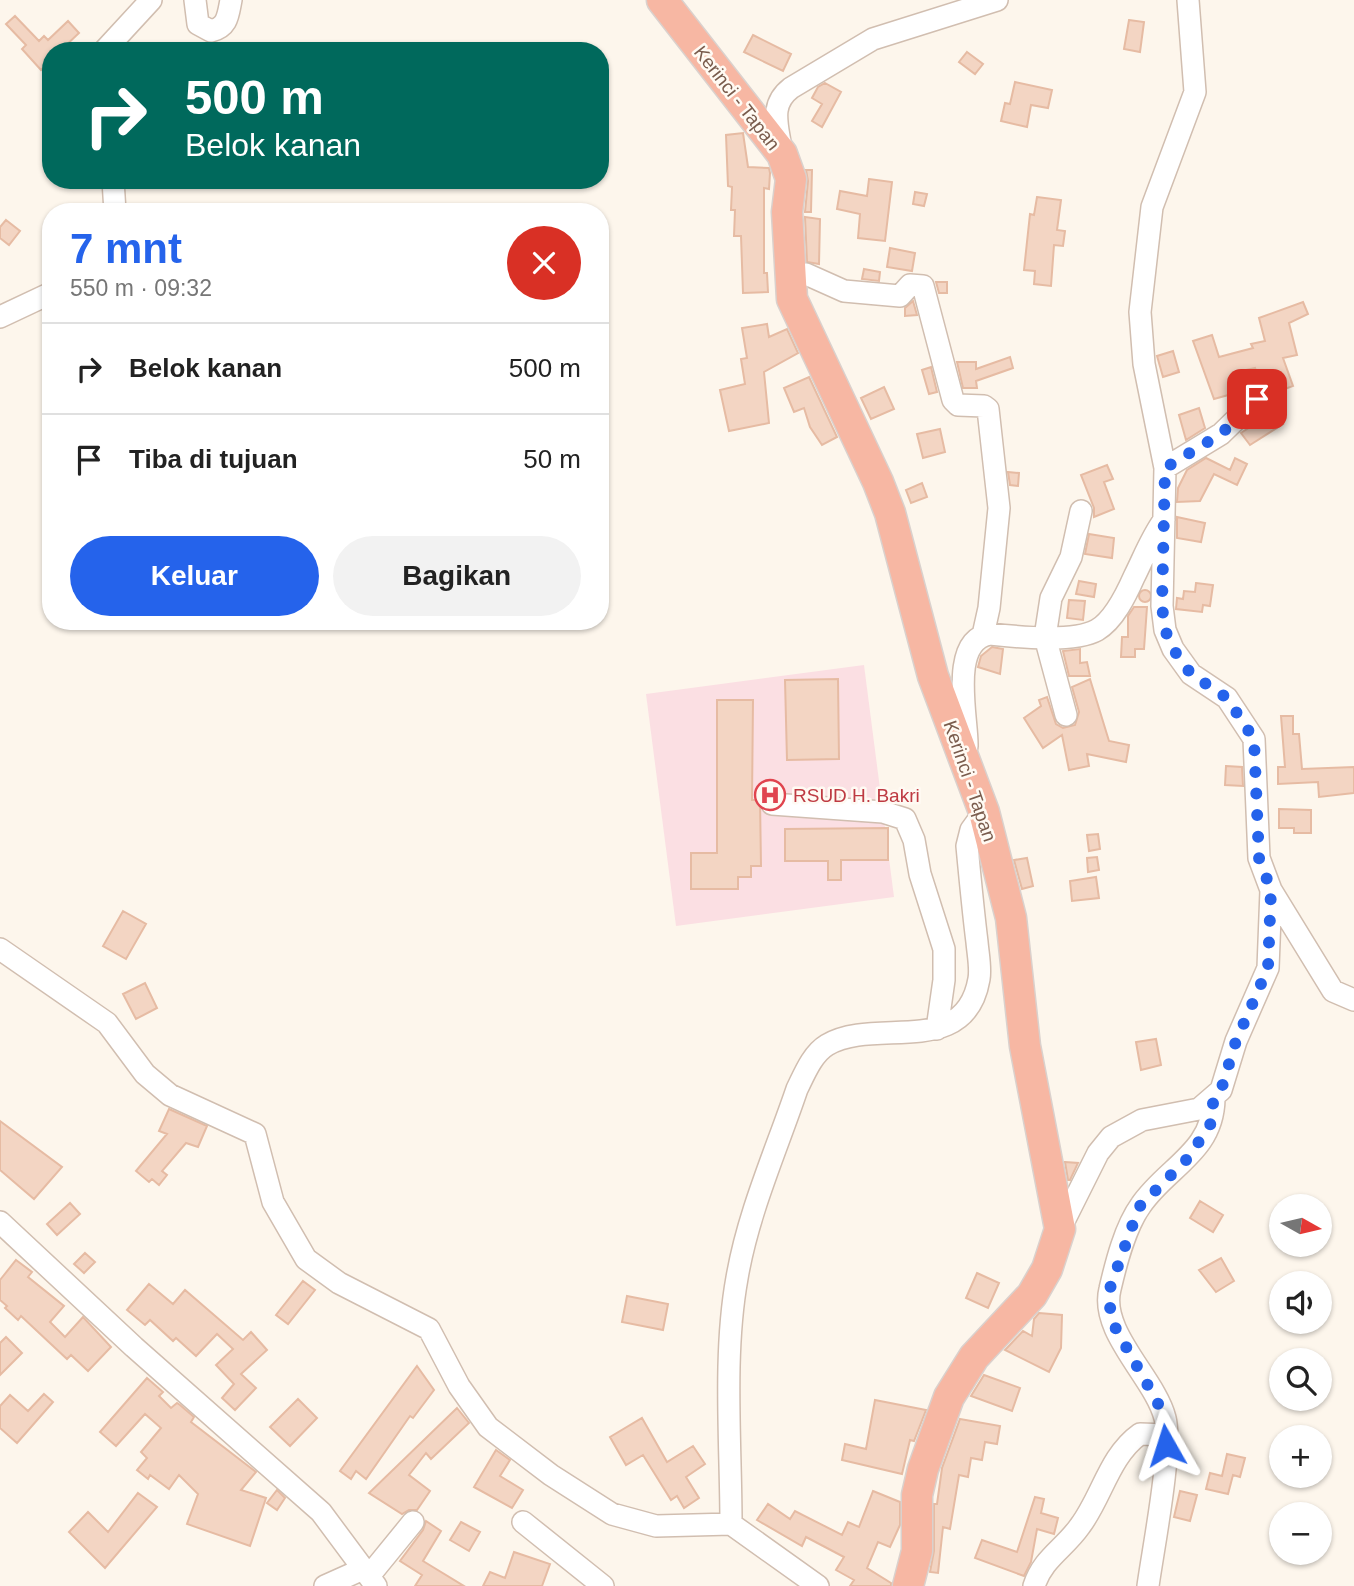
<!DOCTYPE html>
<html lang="id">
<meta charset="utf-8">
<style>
body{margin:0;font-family:Helvetica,sans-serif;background:#f2f2f2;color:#222;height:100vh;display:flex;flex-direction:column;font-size:26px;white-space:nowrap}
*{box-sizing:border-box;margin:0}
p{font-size:23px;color:#767676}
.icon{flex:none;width:38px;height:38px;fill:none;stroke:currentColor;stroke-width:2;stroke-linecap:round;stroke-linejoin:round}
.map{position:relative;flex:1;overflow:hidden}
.details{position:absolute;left:42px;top:203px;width:567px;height:427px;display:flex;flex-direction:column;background:#fff;border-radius:28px;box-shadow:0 2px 5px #0004}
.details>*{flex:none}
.top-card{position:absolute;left:42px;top:42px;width:567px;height:147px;border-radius:28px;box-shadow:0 2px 5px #0004;background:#00695c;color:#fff;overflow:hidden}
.needle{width:46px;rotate:98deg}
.controls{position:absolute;left:1269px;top:1194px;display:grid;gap:14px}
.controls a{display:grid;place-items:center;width:63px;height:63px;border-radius:50%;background:#fff;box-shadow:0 2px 5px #0004;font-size:35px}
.pin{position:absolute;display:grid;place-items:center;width:60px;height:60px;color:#fff;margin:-30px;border-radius:14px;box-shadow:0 4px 10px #0006}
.me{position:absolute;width:77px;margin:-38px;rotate:354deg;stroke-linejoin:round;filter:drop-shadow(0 0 5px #0008)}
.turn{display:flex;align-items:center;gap:24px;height:147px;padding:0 28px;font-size:32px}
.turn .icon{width:91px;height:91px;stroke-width:2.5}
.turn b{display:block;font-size:49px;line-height:60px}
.round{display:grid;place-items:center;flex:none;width:74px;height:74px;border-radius:37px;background:#f2f2f2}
.headline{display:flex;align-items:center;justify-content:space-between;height:119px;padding:0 28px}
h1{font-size:42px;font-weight:600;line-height:52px;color:#2563eb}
.action{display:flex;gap:14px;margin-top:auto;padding:14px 28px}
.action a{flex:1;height:80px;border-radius:42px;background:#2563eb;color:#fff;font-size:28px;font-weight:600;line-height:80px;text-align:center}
.action a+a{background:#f2f2f2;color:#222}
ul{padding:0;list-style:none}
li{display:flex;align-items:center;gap:21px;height:91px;padding:0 28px;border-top:2px solid #e0e0e0}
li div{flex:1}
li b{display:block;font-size:26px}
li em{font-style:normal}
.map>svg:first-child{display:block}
.medical{fill:#fbdfe3}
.building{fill:#f3d5c3;stroke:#e6bba3;stroke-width:2}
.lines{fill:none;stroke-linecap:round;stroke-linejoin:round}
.minor-casing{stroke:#d1beb0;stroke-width:24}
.highway-casing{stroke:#dad1cd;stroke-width:33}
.minor{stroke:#fff;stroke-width:21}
.highway{stroke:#f7b7a3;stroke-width:30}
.route{stroke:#2563eb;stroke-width:12;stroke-dasharray:0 21.6}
.labels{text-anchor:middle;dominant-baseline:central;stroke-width:5;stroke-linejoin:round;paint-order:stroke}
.street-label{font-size:19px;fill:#7a5c4d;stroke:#fffaf3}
.health-label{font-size:19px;fill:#be3a42;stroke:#fffaf3;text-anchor:start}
</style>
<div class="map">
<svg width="1354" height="1586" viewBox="0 0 1354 1586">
<rect width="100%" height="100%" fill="#fdf6ec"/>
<path class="medical" d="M864,665L894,897L676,926L646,694Z"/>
<path class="building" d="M15,16L39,41L44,36L48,40L68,21L79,33L60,51H51V61L41,70L22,49L26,45L6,24Z
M1129,20L1144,22L1140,52L1124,49Z
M753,35L791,54L783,71L744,52Z
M967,52L983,64L975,74L959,62Z
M1015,82L1052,90L1048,108L1031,105L1027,127L1001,121L1005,103L1010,104Z
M825,83L841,92L822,127L812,121L822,104L812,98L818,87Z
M743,133L748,167L769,168L770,173L769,189L764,188V273H767L768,292L743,293L741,236H734L735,210H731L732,187L728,186L726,135Z
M806,170H812L811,212H805L808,181Z
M869,179L892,182L885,241L858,238L860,214L837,209L840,191L867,196Z
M915,192L927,194L924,206L913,204Z
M1037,197L1061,200L1057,230L1065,231L1063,246L1054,245L1051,286L1034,284L1035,271L1024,270L1030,214L1034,215Z
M805,217L820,219L819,264L807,262Z
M6,220L20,231L9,245L0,238V227Z
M890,248L915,253L912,271L887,267Z
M864,269L880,272L879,281L862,279Z
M936,282H947V293H939Z
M913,301L917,315L905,316V308Z
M1303,302L1308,314L1289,323L1297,355L1283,358L1293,386L1269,395L1262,387L1255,368L1233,373L1239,392L1214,399L1193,341L1212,335L1219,357L1253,348L1251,344L1265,341L1259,318Z
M767,324L769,337L787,329L798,353L764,372L769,423L729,431L720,390L745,384L741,359L747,358L742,328Z
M1173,351L1179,372L1163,377L1157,356Z
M1010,357L1013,368L976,381L977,388H963L957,362H976V369Z
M931,367L937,392L929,394L922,370Z
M809,377L837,437L822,445L810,427L804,408L794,412L784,388Z
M884,387L894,409L871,419L861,398Z
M1199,408L1205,428L1186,440L1179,415Z
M1273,412L1283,424L1250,445L1241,433Z
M940,429L945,452L923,458L917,434Z
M1206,458L1230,470L1235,458L1247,464L1237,485L1214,474L1200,501L1177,502L1178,488L1187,470Z
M1107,465L1113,479L1104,482L1114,509L1094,517V508L1081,475Z
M1008,472L1019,473L1018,486L1010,485Z
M922,483L927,497L911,503L906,490Z
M1177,517L1205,523L1201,542L1177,538Z
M1089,534L1114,538L1112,558L1085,554Z
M1079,581L1096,584L1094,597L1076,594Z
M1196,583L1213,585L1210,606L1203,605L1202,612L1176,609L1177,598L1183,599L1184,591L1195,592Z
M1139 596a6 6 0 1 1 12 0a6 6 0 1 1-12 0Z
M1069,600L1085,601L1083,620L1067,618Z
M1134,607H1147L1144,649H1135V657H1121L1122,637H1128V616Z
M992,647L1003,649L1000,674L978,667L981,656Z
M1080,649V663L1087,662L1090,676H1069L1063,651Z
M838,679L839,759L787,760L785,680Z
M1090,679L1109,741L1129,745L1126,762L1087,754L1089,766L1069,770L1062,735L1043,748L1024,718L1041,706L1039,700L1047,697L1056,724L1063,728L1075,725L1079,712L1072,687Z
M717,700H753L752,800H760L761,866H751V877H738V889H691V853H717Z
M1281,716H1293V734H1299L1302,769L1354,767V793L1319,797L1318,782L1278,784V767H1285Z
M1226,766L1242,767L1243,786L1225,785Z
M1279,809L1311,810V833H1294V828H1279Z
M888,828V860H841V880H828V861H785V829Z
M1098,834L1100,849L1089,851L1087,835Z
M1097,857L1099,870L1088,872L1087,858Z
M1027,858L1033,886L1022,889L1014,860Z
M1096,877L1099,898L1072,901L1070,881Z
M123,911L146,924L126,959L103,946Z
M145,983L157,1008L136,1019L123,994Z
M1156,1039L1161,1065L1141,1070L1136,1042Z
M169,1109L207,1126L198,1147L186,1143L162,1171L167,1175L159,1185L152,1179L149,1182L136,1171L167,1134L159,1131Z
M0,1121L62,1167L34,1199L0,1170Z
M1065,1162L1078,1163L1070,1180H1068Z
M1200,1201L1223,1215L1213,1232L1190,1218Z
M70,1203L80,1214L57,1235L47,1224Z
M85,1253L95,1262L84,1273L74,1264Z
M1221,1258L1234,1281L1216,1292L1199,1270Z
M16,1260L32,1272L28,1277L64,1306L50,1322L65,1337L83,1317L111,1347L88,1371L71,1355L67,1359L21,1316L18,1320L5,1308L7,1306L0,1300V1280Z
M977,1273L999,1283L988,1308L966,1298Z
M303,1281L315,1290L288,1324L276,1315Z
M149,1284L173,1304L185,1290L243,1340L251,1332L267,1350L241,1374L256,1388L235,1410L222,1398L234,1384L216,1365L233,1349L217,1334L196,1356L176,1338L173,1341L150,1320L145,1325L127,1310Z
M627,1296L668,1304L663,1330L622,1322Z
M1039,1313L1062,1315L1061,1348L1049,1372L1005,1350L1023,1331L1032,1336L1034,1319Z
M6,1337L22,1353L0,1375V1343Z
M417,1366L434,1390L413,1418L410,1416L366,1479L356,1471L351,1479L340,1471Z
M984,1375L1020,1388L1012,1411L971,1396Z
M147,1378L163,1392L159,1396L171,1408L177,1403L180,1405L194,1417L191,1422L256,1472L241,1490L266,1498L250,1546L187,1524L198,1494L179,1475L169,1489L150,1475L148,1479L137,1470L147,1458L141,1452L161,1428L145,1414L116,1446L100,1432Z
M44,1394L53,1402L17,1443L0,1428V1406L10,1395L28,1411Z
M298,1399L317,1418L290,1446L270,1427Z
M875,1400L926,1410L914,1441L910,1440L902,1474L842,1460L845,1444L866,1449Z
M457,1408L469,1423L431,1459L426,1453L409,1475L430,1491L417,1510H409L402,1514L369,1493Z
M642,1418L667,1462L693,1446L705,1464L686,1477L699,1498L684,1508L677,1496L671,1500L643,1455L626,1465L610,1437Z
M960,1419L1000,1426L997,1444L985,1442L982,1460L971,1458L968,1477L959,1475L950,1529L943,1527L938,1573L930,1572L934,1551V1504H937L942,1468Z
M496,1450L510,1460L500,1476L523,1490L512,1508L474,1487Z
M1227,1454L1245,1458L1240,1477L1233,1475L1228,1494L1206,1489L1210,1473L1222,1476Z
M277,1490L285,1498L277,1510L267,1503Z
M873,1491L900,1502V1525L890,1547L878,1542L867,1568L891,1583V1586H850L854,1580L836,1570L844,1557L806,1537L802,1546L757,1520L768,1504L790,1519L795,1511L842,1535L848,1522L859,1527Z
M1180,1491L1197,1495L1190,1521L1174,1517Z
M138,1493L157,1507L105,1568L69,1532L88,1512L108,1532Z
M1035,1497L1044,1499L1041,1513L1058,1518L1054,1534L1037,1529L1031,1562L1024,1576L975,1558L982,1540L1017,1552Z
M426,1521L441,1531L423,1561L464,1586H415L422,1575L400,1561L423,1530Z
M461,1522L480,1532L469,1551L450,1540Z
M514,1552L550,1564L542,1586H483L490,1572L505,1578Z"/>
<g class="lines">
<g class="minor-casing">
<path id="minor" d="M195,0L198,24L211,31C228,27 228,15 231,0
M1188,0L1195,92L1152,207L1140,312L1144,364L1165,468L1162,606L1165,630L1173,649L1191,674L1227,698L1254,739L1259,858L1271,890L1333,991L1354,1000
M104,51L151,0
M781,149C778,125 769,105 791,88L873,39L997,0
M113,180L115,212
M789,279L806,274L844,291L900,296L910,285L923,286L953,400L958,405L984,406L988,409L999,508L989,608L983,635
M0,317L51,293
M1165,468L1221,434L1257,399
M1066,715L1045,637L1051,598L1071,557L1081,511
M967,746C968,720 948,640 990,634C1017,637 1074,643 1097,630C1114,620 1126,595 1134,577C1144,557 1151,538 1164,520
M772,804L883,812L905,819L914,840L920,874L944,949V980L937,1029
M0,949L107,1023L145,1074L170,1095L255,1134L273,1202L306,1259L339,1283L429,1329L459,1386L488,1427L551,1475L612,1514L656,1526L731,1524L818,1586
M0,1222L134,1347L321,1512L376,1586
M1060,1229L1098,1153L1111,1137L1142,1120L1199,1109L1221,1090L1236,1041L1268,968L1271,890
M523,1522L603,1586
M731,1524C731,1445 723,1355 737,1278C748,1213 776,1151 797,1089C804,1075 812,1054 827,1045C876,1016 965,1060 979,979C981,968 978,954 977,942C973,910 970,878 967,846L971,830L984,812
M369,1576L413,1522
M325,1586L363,1569
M1034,1586C1043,1558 1064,1549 1080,1526C1102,1497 1109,1456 1140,1434L1167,1435
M1148,1586C1153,1549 1173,1449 1165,1418C1155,1378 1099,1332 1110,1289C1116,1263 1125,1227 1141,1205C1167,1167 1213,1152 1214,1099"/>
</g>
<g class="highway-casing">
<path id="highway" d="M662,0L782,154L791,179L787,212L792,299L878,482L890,513L933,676L984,812L1011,918L1025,1046L1060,1229L1047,1269L1032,1295L974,1357L949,1397L923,1469L917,1495V1551L908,1586"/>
</g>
<use href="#minor" class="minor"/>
<use href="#highway" class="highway"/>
</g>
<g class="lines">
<path class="route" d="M1166,1445L1165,1416L1111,1320L1109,1291L1139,1207L1189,1157L1213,1120V1100L1221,1090L1236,1041L1268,968L1271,890L1259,858L1254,739L1227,698L1191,674L1173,649L1165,630L1162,606L1165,468L1221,434L1257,399"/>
</g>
<defs>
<g id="hospital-ring" transform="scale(1.575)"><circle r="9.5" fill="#fffaf3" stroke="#e0444e" stroke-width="1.5"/><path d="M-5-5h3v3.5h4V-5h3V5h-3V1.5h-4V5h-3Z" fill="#e0444e"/></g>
</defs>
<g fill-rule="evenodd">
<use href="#hospital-ring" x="770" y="795"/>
</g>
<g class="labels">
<g class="street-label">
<text transform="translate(737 98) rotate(52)">Kerinci - Tapan</text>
<text transform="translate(970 781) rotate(71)">Kerinci - Tapan</text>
</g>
<g class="health-label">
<text x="793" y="795">RSUD H. Bakri</text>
</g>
</g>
</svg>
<div class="controls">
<a><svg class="needle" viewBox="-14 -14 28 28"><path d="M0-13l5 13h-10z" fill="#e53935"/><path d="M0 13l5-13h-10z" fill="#767676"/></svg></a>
<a><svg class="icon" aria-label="sound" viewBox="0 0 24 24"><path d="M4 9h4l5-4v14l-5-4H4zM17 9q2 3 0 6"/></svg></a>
<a><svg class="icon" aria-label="search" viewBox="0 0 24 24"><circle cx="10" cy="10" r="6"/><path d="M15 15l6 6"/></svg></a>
<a>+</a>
<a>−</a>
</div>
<div class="pin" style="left:1257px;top:399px;background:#d93025"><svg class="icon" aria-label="arrive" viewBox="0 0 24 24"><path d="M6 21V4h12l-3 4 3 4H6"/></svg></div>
<svg class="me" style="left:1166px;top:1445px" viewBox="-20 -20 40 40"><path d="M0-17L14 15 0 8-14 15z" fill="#2563eb" stroke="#fff" stroke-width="4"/></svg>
<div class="top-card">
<div class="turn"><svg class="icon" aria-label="right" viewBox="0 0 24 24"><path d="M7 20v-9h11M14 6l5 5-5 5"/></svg><div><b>500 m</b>Belok kanan</div></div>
</div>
<section class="details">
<div class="headline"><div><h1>7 mnt</h1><p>550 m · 09:32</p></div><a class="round" style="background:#d93025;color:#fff"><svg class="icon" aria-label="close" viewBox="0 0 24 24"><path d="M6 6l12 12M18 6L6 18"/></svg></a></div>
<ul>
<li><svg class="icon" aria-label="right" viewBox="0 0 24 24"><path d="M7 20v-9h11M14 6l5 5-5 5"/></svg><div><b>Belok kanan</b></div><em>500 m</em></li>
<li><svg class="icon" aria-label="arrive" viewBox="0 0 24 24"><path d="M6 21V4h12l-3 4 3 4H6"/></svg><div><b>Tiba di tujuan</b></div><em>50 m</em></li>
</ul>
<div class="action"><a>Keluar</a><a>Bagikan</a></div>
</section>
</div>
